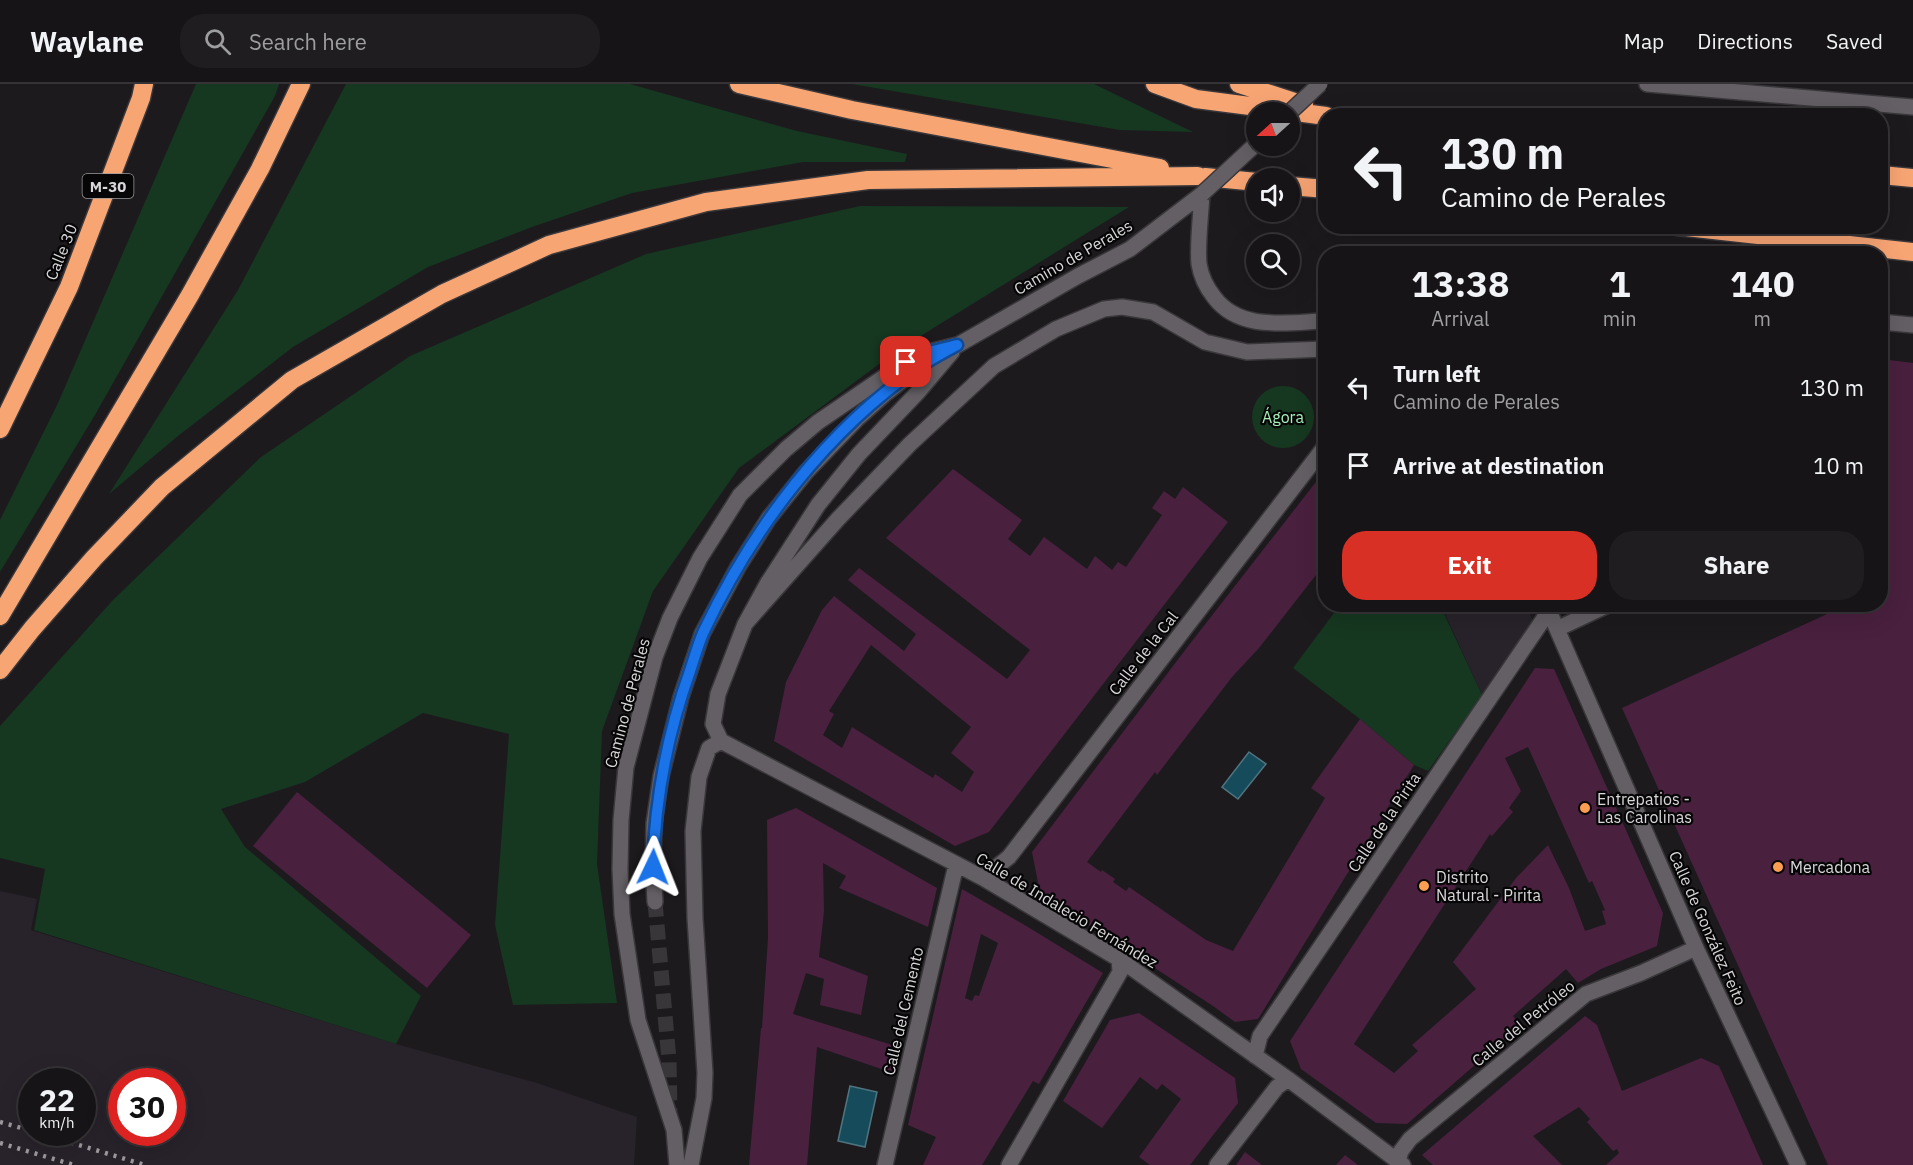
<!DOCTYPE html>
<meta charset="utf-8">
<style>
body{margin:0;font-family:"IBM Plex Sans",sans-serif;background:#1f1d1f;color:#f1f3f6;height:100vh;display:flex;flex-direction:column;font-size:22px;white-space:nowrap}
*{box-sizing:border-box;margin:0}
p{font-size:20px;color:#9e9ea1}
.icon{flex:none;width:33px;height:33px;fill:none;stroke:currentColor;stroke-width:2;stroke-linecap:round;stroke-linejoin:round}
.map{position:relative;flex:1;overflow:hidden}
.details{position:absolute;left:1318px;top:162px;width:570px;height:366px;display:flex;flex-direction:column;background:#161416;border-radius:24px;box-shadow:0 6px 24px #0002,0 0 0 2px #353335}
.details>*{flex:none}
.hud{position:absolute;left:1318px;top:24px;width:570px;height:126px;border-radius:24px;box-shadow:0 6px 24px #0002,0 0 0 2px #353335;background:#161416;color:#f1f3f6;overflow:hidden}
.needle{width:39px;rotate:249deg}
.controls{position:absolute;left:1246px;top:18px;display:grid;gap:12px}
.controls a{display:grid;place-items:center;width:54px;height:54px;border-radius:50%;background:#161416;box-shadow:0 6px 24px #0002,0 0 0 2px #353335;font-size:30px}
.speed{position:absolute;left:18px;top:984px;display:flex;gap:12px;font-size:30px;font-weight:700;text-align:center}
.speed>*{display:grid;place-content:center;width:78px;height:78px;border-radius:50%;background:#161416;box-shadow:0 6px 24px #0002,0 0 0 2px #353335;line-height:1}
.speed small{font-size:15px;font-weight:400}
.speed .limit{border:9px solid #d22;background:#fff;color:#111}
.pin{position:absolute;display:grid;place-items:center;width:51px;height:51px;color:#fff;margin:-26px;border-radius:12px;box-shadow:0 3px 9px #0006}
.me{position:absolute;width:66px;margin:-33px;rotate:2deg;stroke-linejoin:round;filter:drop-shadow(0 0 4px #0008)}
.turn{display:flex;align-items:center;gap:21px;height:126px;padding:0 24px;font-size:27px}
.turn .icon{width:78px;height:78px;stroke-width:2.5}
.turn b{display:block;font-size:42px;line-height:51px}
.eta{display:flex;justify-content:space-evenly;align-items:center;height:102px;text-align:center}
.eta b{font-size:36px;font-weight:700;line-height:42px}
.button{display:flex;gap:12px;margin-top:auto;padding:12px 24px}
.button a{flex:1;height:69px;border-radius:24px;background:#d93025;color:#fff;font-size:24px;font-weight:700;line-height:69px;text-align:center}
.button a+a{background:#1f1d1f;color:#f1f3f6}
ul{padding:0;list-style:none}
li{display:flex;align-items:center;gap:18px;height:78px;padding:0 24px}
li div{flex:1}
li b{display:block;font-size:22px}
li em{font-style:normal}
header{display:flex;align-items:center;gap:36px;box-sizing:border-box;height:84px;padding:0 30px;background:#161416;border-bottom:2px solid #353335}
header strong{font-size:28px}
nav{display:flex;gap:33px;margin-inline-start:auto;font-size:21px}
.search{width:420px;height:54px;background:#1f1d1f;display:flex;align-items:center;gap:15px;box-sizing:border-box;padding:0 21px;border-radius:24px;color:#9e9ea1;font-size:22px}
.map>svg:first-child{display:block}
.built{fill:#28222a;fill-rule:evenodd}
.green{fill:#163720}
.water{fill:#154b5a;stroke:#507580;stroke-width:1.5}
.building{fill:#49203e;fill-rule:evenodd}
.lines{fill:none;stroke-linecap:round;stroke-linejoin:round}
.street-tunnel{stroke:#39363a;stroke-width:15;stroke-dasharray:15 8;stroke-linecap:butt}
.street-casing{stroke:#39373a;stroke-width:18}
.highway-casing{stroke:#39373a;stroke-width:21}
.street{stroke:#635f64;stroke-width:15}
.highway{stroke:#f8a574;stroke-width:18}
.rail{stroke:#9b999c;stroke-width:4.5;stroke-dasharray:3 6;stroke-linecap:butt}
.street-bridge-casing{stroke:#39373a;stroke-width:18;stroke-linecap:butt}
.street-bridge{stroke:#635f64;stroke-width:15}
.route-casing{stroke:#114b97;stroke-width:15}
.route{stroke:#1a73e8;stroke-width:10}
.poi-dot{fill:#fc9e52;stroke:#070607;stroke-width:2}
.labels{text-anchor:middle;dominant-baseline:central;stroke-width:4.5;stroke-linejoin:round;paint-order:stroke}
.shield{fill:#070607;stroke:#9a989a;stroke-width:1.5}
.shield-label{font-size:15px;font-weight:bold;fill:#d9d7d9}
.street-label{font-size:16px;fill:#d9d7d9;stroke:#070607}
.park-label{font-size:16px;fill:#a6efb9;stroke:#070607}
.poi-label{font-size:16px;fill:#d9d7d9;stroke:#070607;text-anchor:start}
</style>
<header>
<strong>Waylane</strong>
<div class="search"><svg class="icon" aria-label="search" viewBox="0 0 24 24"><circle cx="10" cy="10" r="6"/><path d="M15 15l6 6"/></svg>Search here</div>
<nav><a>Map</a><a>Directions</a><a>Saved</a></nav>
</header>
<div class="map">
<svg width="1913" height="1081" viewBox="0 0 1913 1081">
<rect width="100%" height="100%" fill="#1d1a1e"/>
<path class="built" d="M1441,521H1526L1533,537L1482,611Z
M0,807L37,815L31,846L396,960L537,999L637,1033L634,1081H0ZM32,998H82V1048H32ZM122,998H172V1048H122Z"/>
<path class="green" d="M196,0H279L275,12L95,331L0,488V436L58,319Z
M346,0H630L797,47L907,70L905,78H803L632,109L532,143L428,183L293,263L178,352L109,410L238,206Z
M852,0H1094L1193,48L1120,46Z
M860,122L1129,123L898,266L739,384L653,507L602,647L597,780L617,919L513,921L495,841L509,650L423,629L305,698L221,725L245,763L421,912L396,960L34,846L45,785L0,774V642L113,516L261,373L410,272L646,170Z
M1252 333a31 31 0 1 1 62 0a31 31 0 1 1-62 0Z
M1340,521H1440L1482,611L1428,687L1414,681L1360,635L1293,584Z"/>
<path class="water" d="M1249,668L1266,680L1238,715L1222,703Z
M850,1002L877,1008L865,1063L838,1057Z"/>
<path class="building" d="M1881,275L1913,279V1081H1828L1622,624L1849,520H1881V506L1890,502L1881,483Z
M953,385L1022,436L1008,455L1030,472L1044,453L1087,485L1095,472L1112,486L1118,478L1126,483L1162,431L1152,424L1164,407L1175,415L1183,403L1228,438L989,748L955,762L774,657L786,598L822,526L834,512L904,567L916,550L848,496L859,484L1007,595L1030,566L886,454ZM871,561L971,643L951,669L974,688L962,708L935,690L933,694L852,643L842,664L823,651L834,630L829,627Z
M1326,385V478L1259,564L1232,593L1157,691L1155,688L1087,778L1101,788L1102,786L1115,795L1113,798L1126,807L1129,803L1206,856L1233,867L1325,714L1311,704L1360,635L1414,681L1258,935L1235,938L1213,922L1040,809L1032,768L1189,561Z
M1535,584L1554,585L1663,829L1657,862L1601,885L1578,899L1566,885L1513,932L1521,941L1407,1040L1376,1039L1301,985L1290,957ZM1528,663L1589,799L1592,797L1605,826L1602,827L1606,840L1585,847L1569,804L1548,761L1516,794L1453,878L1476,905L1412,961L1418,967L1394,989L1354,960L1490,750L1492,752L1513,728L1509,724L1521,707L1505,674Z
M297,708L471,851L427,904L253,762Z
M796,724L937,804L928,843L839,804L846,792L823,779L824,827L819,873L868,892L861,931L820,921L824,895L806,889L793,930L902,964L896,990L817,963L807,1081H749L761,944H762L768,854L767,736Z
M962,805L1023,840L1103,889L1039,1000L1033,997L982,1081H923L936,1053L908,1041ZM981,850L998,859L979,912L975,911L972,917L965,914Z
M1139,929L1235,994L1238,1019L1190,1081H1150L1139,1073L1181,1015L1162,1000L1157,1006L1140,993L1102,1044L1063,1017L1110,936Z
M1585,932L1597,941L1622,1007L1701,974L1719,982L1763,1081H1606L1619,1069L1617,1065L1613,1067L1587,1038L1590,1035L1579,1023L1533,1052L1562,1081H1433L1422,1071Z
M1245,1068L1262,1081H1236Z
M1345,1071L1358,1081H1336Z"/>
<g class="lines">
<path class="street-tunnel" d="M655,818L669,976L670,1027"/>
<g class="street-casing">
<path id="street" d="M1647,0L1913,23
M1202,110C1201,130 1197,161 1199,180C1201,192 1206,203 1214,213C1240,248 1288,238 1326,237
M1881,238L1913,241
M1546,520L1696,864L1798,1081
M745,540L838,435L910,360L994,282L1056,245L1104,225L1122,223L1153,228L1205,258L1247,268L1326,265
M1557,545L1610,520
M721,657L983,794L1119,875L1288,995L1403,1081
M721,657L713,640L718,610L745,540L767,500L818,421L859,370L919,307L952,268
M983,794L1009,773L1326,361
M655,818L653,783L654,739L661,692L681,613L702,550L738,483L769,434L806,388L857,335L886,309L923,281L1078,192L1130,165L1202,110
M1255,972L1260,952L1549,527
M1398,1077L1401,1067L1410,1055L1586,910L1641,889L1696,864
M677,1081L674,1046L638,936L622,830L620,785L621,736L626,683L655,573L670,534L700,474L740,411L786,365L818,338L906,278L925,269L957,261
M691,1081L704,1014L705,989L695,834L693,747L699,693L709,664L721,657
M885,1081L956,781
M1009,1081L1120,888L1119,875
M1217,1081L1277,1003L1288,995"/>
</g>
<g class="highway-casing">
<path id="highway" d="M739,0L852,26L1160,84
M1155,0L1196,15L1326,32
M1239,0L1304,21
M1881,91L1913,94
M1205,93L1257,98
M1290,102L1326,105
M1677,142L1913,168
M0,345L69,203L141,14L144,0
M0,532L190,211L260,85L301,0
M0,586L32,545L94,474L162,403L292,296L442,210L549,161L706,118L868,96L1198,92"/>
</g>
<use href="#street" class="street"/>
<use href="#highway" class="highway"/>
<path class="rail" d="M0,1038L32,1047
M36,1048L145,1081
M0,1059L74,1081"/>
<g class="street-bridge-casing">
<path id="street-bridge" d="M1290,28L1320,0
M1202,110L1257,59"/>
</g>
<use href="#street-bridge" class="street-bridge"/>
</g>
<g class="lines">
<g class="route-casing">
<path id="route" d="M653,783C655,716 667,651 690,587C694,575 698,561 703,549C752,445 826,346 922,281C933,274 946,267 957,261L925,269L906,278"/>
</g>
<use href="#route" class="route"/>
</g>
<g class="poi-dot">
<circle cx="1585" cy="724" r="6"/>
<circle cx="1778" cy="783" r="6"/>
<circle cx="1424" cy="802" r="6"/>
</g>
<g class="labels">
<rect class="shield" x="82.5" y="90" width="51" height="24" rx="4.5"/>
<g class="shield-label">
<text x="108" y="102">M-30</text>
</g>
<g class="street-label">
<text transform="translate(61 168) rotate(-68)">Calle 30</text>
<text transform="translate(1073 173) rotate(-30)">Camino de Perales</text>
<text transform="translate(1143 569) rotate(-52)">Calle de la Cal</text>
<text transform="translate(627 619) rotate(-75)">Camino de Perales</text>
<text transform="translate(1384 738) rotate(-56)">Calle de la Pirita</text>
<text transform="translate(1067 826) rotate(31)">Calle de Indalecio Fernández</text>
<text transform="translate(1708 844) rotate(66)">Calle de González Feito</text>
<text transform="translate(903 927) rotate(-77)">Calle del Cemento</text>
<text transform="translate(1523 939) rotate(-39)">Calle del Petróleo</text>
</g>
<g class="park-label">
<text x="1283" y="333">Ágora</text>
</g>
<g class="poi-label">
<text x="1597" y="715">Entrepatios -<tspan x="1597" dy="18">Las Carolinas</tspan></text>
<text x="1790" y="783">Mercadona</text>
<text x="1436" y="793">Distrito<tspan x="1436" dy="18">Natural - Pirita</tspan></text>
</g>
</g>
</svg>
<div class="controls">
<a><svg class="needle" viewBox="-14 -14 28 28"><path d="M0-13l5 13h-10z" fill="#e53935"/><path d="M0 13l5-13h-10z" fill="#9e9ea1"/></svg></a>
<a><svg class="icon" aria-label="sound" viewBox="0 0 24 24"><path d="M4 9h4l5-4v14l-5-4H4zM17 9q2 3 0 6"/></svg></a>
<a><svg class="icon" aria-label="search" viewBox="0 0 24 24"><circle cx="10" cy="10" r="6"/><path d="M15 15l6 6"/></svg></a>
</div>
<div class="speed"><div>22<small>km/h</small></div><div class="limit">30</div></div>
<div class="pin" style="left:906px;top:278px;background:#d93025"><svg class="icon" aria-label="arrive" viewBox="0 0 24 24"><path d="M6 21V4h12l-3 4 3 4H6"/></svg></div>
<svg class="me" style="left:653px;top:783px" viewBox="-20 -20 40 40"><path d="M0-17L14 15 0 8-14 15z" fill="#1a73e8" stroke="#fff" stroke-width="4"/></svg>
<div class="hud">
<div class="turn"><svg class="icon" aria-label="left" viewBox="0 0 24 24"><path d="M17 20v-9H6M10 6l-5 5 5 5"/></svg><div><b>130 m</b>Camino de Perales</div></div>
</div>
<section class="details">
<div class="eta">
<div><b>13:38</b><p>Arrival</p></div>
<div><b>1</b><p>min</p></div>
<div><b>140</b><p>m</p></div>
</div>
<ul>
<li><svg class="icon" aria-label="left" viewBox="0 0 24 24"><path d="M17 20v-9H6M10 6l-5 5 5 5"/></svg><div><b>Turn left</b><p>Camino de Perales</p></div><em>130 m</em></li>
<li><svg class="icon" aria-label="arrive" viewBox="0 0 24 24"><path d="M6 21V4h12l-3 4 3 4H6"/></svg><div><b>Arrive at destination</b></div><em>10 m</em></li>
</ul>
<div class="button"><a>Exit</a><a>Share</a></div>
</section>
</div>
